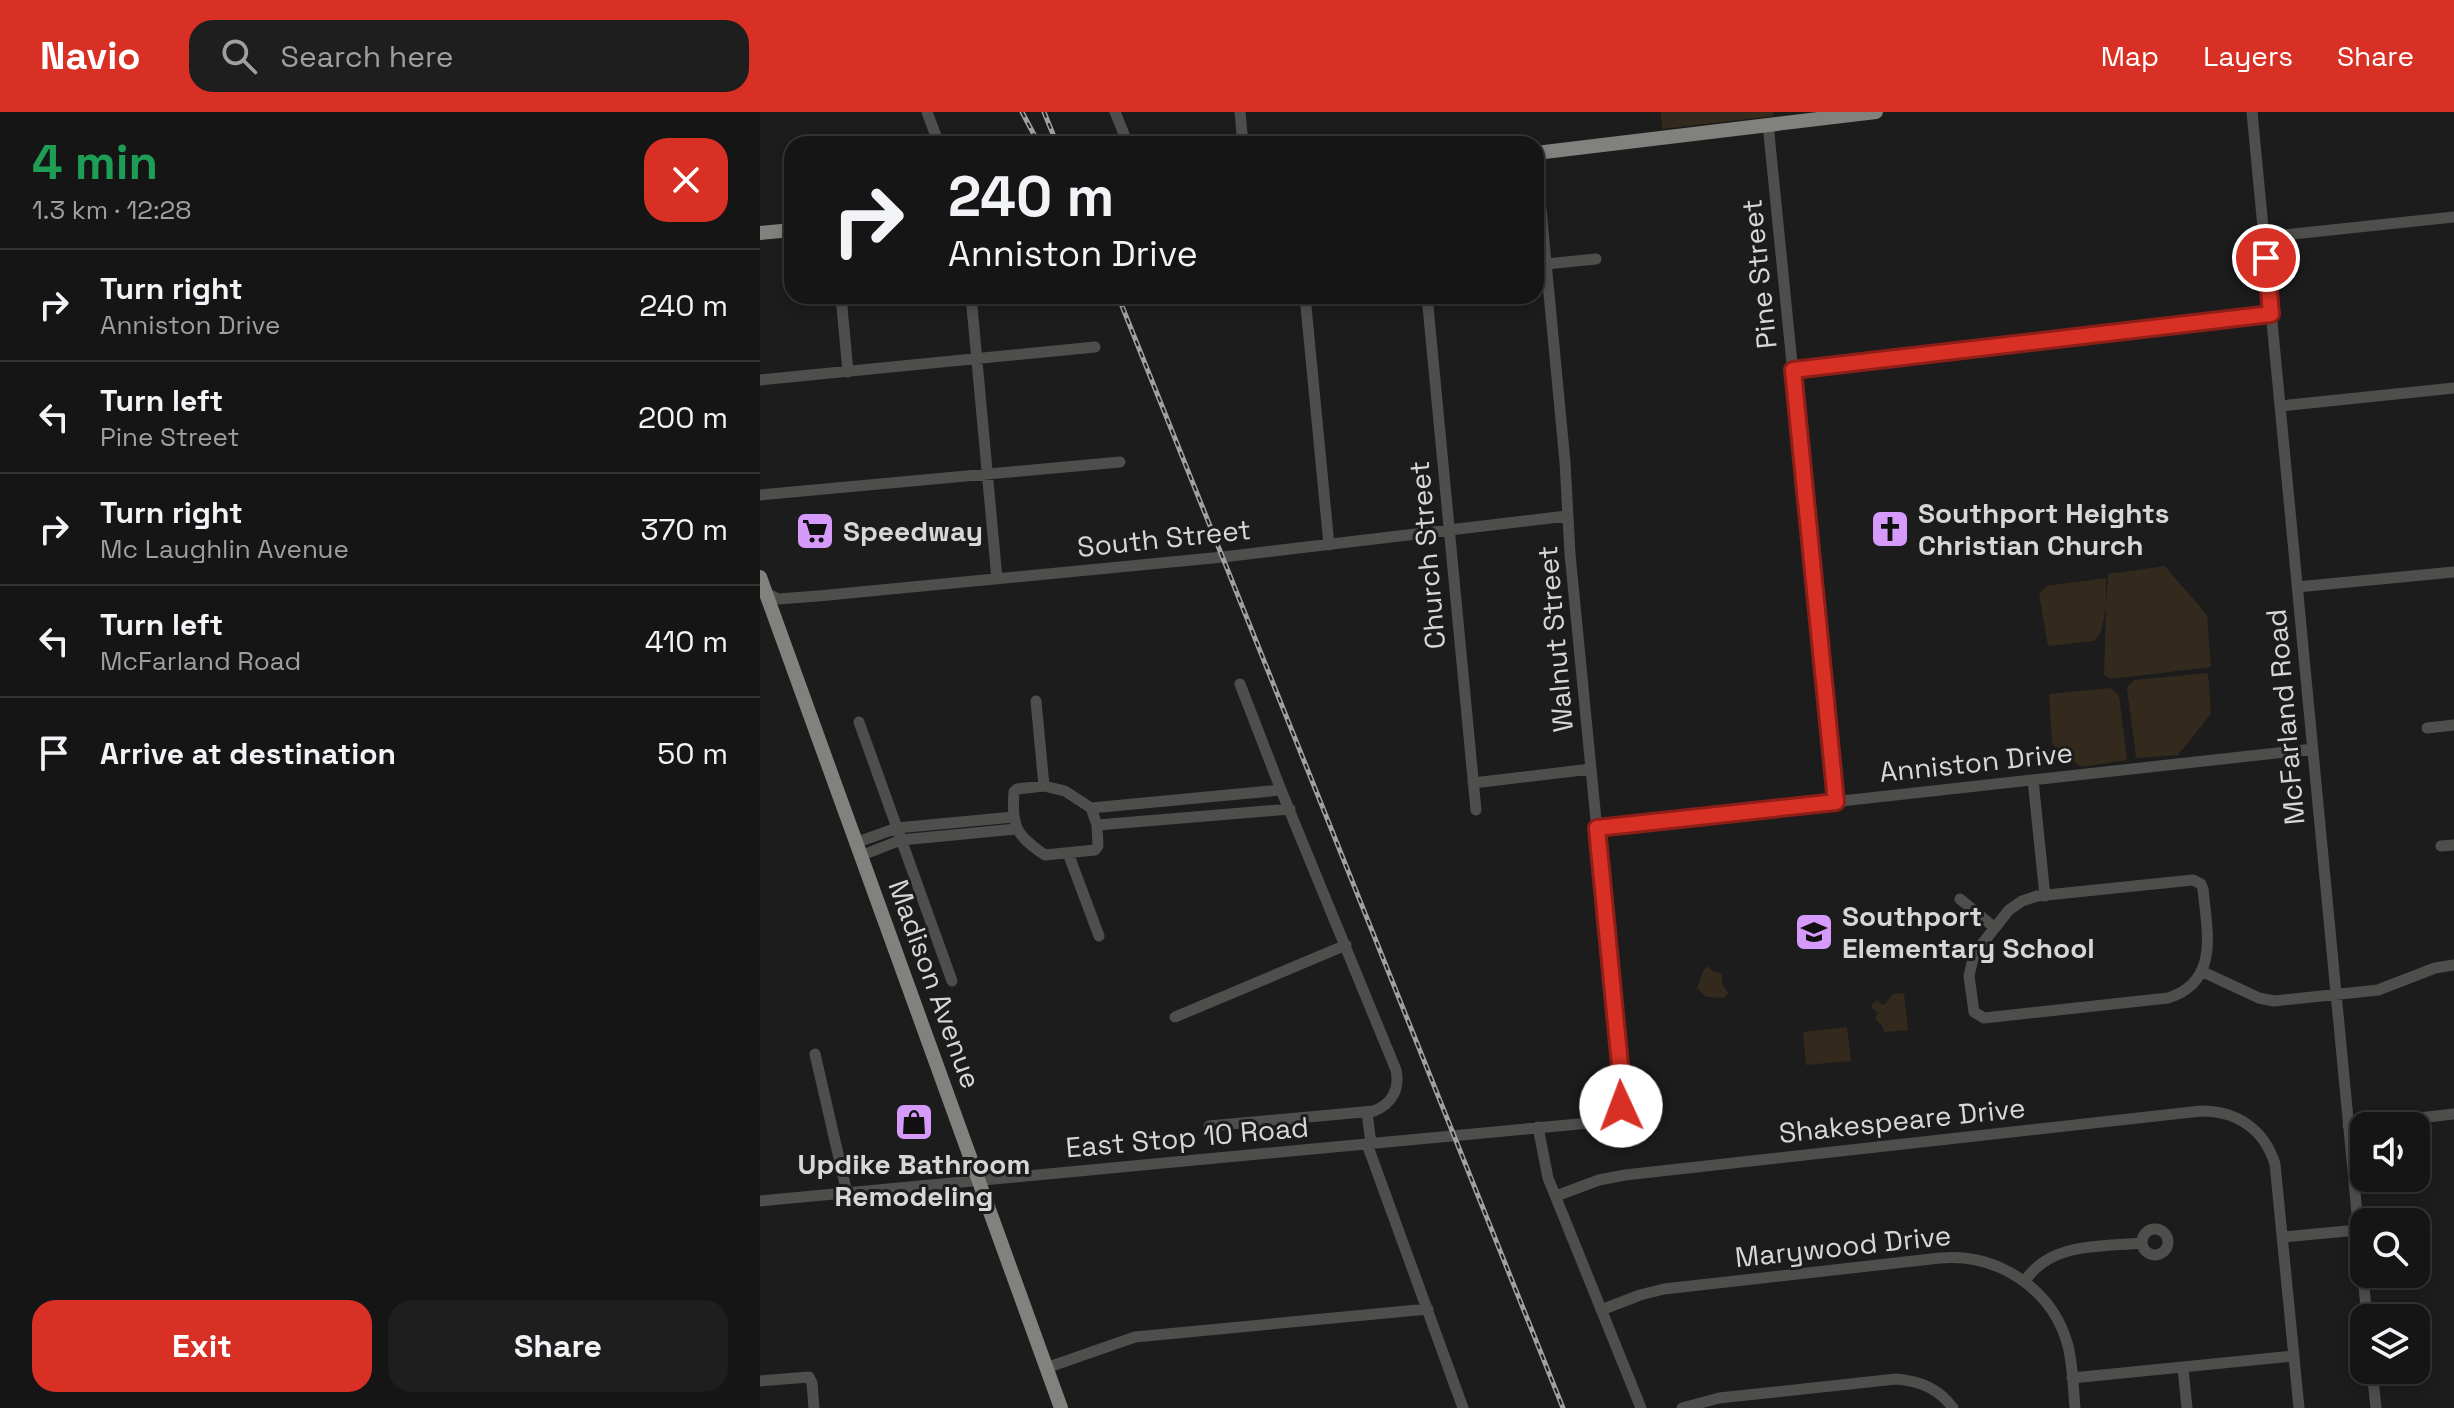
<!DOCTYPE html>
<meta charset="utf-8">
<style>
body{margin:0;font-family:"Space Grotesk",sans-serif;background:#1d1e1d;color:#f1f3f6;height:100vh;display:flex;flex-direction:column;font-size:30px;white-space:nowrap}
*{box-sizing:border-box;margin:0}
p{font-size:26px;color:#9d9fa0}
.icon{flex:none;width:44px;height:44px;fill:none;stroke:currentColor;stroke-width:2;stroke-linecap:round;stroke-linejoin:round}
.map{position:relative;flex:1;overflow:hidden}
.sheet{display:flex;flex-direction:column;background:#141514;width:760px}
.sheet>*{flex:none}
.guide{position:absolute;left:24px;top:24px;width:760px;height:168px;border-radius:24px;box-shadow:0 4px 12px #0003,0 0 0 2px #333434;background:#141514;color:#f1f3f6;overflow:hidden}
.controls{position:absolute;left:1590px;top:1000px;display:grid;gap:16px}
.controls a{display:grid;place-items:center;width:80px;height:80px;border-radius:16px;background:#141514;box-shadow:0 4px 12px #0003,0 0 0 2px #333434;font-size:40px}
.pin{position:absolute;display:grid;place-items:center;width:68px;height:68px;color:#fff;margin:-34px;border:4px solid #fff;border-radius:50%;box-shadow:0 2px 8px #0007}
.me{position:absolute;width:88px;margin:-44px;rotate:358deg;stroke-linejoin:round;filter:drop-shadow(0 0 6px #0008)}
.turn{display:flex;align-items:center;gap:28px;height:168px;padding:0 32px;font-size:36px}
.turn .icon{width:104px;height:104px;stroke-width:2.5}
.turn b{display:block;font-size:56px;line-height:68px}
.round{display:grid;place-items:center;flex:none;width:84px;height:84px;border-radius:24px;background:#1d1e1d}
.overview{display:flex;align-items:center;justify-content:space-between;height:136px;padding:0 32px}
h1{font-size:48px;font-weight:800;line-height:60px;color:#1e9e55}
.button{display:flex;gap:16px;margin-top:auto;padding:16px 32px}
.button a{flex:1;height:92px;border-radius:24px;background:#d93025;color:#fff;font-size:32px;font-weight:800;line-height:92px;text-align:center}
.button a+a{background:#1d1e1d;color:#f1f3f6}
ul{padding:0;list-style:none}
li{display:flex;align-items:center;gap:24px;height:112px;padding:0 32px;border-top:2px solid #333434}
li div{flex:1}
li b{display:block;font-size:30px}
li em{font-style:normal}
header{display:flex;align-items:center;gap:48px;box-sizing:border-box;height:112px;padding:0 40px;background:#d93025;color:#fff}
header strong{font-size:38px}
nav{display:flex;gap:44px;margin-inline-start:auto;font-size:28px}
.search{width:560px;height:72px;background:#1d1e1d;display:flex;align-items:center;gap:20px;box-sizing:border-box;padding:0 28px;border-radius:24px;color:#9d9fa0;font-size:30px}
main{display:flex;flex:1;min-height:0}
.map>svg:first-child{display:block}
.green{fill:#34291d}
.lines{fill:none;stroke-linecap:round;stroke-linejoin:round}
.minor{stroke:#4e4e4d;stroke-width:11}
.major{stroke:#81817e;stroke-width:14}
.rail-casing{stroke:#a1a2a0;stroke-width:5}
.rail{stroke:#1b1c1b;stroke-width:2;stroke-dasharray:6;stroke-linecap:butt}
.route-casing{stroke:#8d1f18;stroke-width:20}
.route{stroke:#d93025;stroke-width:14}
.labels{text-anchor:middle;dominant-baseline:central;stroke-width:6;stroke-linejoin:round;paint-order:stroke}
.street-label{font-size:28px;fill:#d7d8d6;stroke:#1b1c1b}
.poi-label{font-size:28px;font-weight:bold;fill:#d7d8d6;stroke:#1b1c1b;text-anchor:start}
</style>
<header>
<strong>Navio</strong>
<div class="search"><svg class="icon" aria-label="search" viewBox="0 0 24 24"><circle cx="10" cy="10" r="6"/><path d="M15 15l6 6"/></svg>Search here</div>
<nav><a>Map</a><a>Layers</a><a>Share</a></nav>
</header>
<main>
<section class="sheet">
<div class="overview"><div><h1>4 min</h1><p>1.3 km · 12:28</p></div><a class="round" style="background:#d93025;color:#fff"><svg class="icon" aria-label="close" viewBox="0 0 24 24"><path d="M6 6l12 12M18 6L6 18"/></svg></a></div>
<ul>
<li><svg class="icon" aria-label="right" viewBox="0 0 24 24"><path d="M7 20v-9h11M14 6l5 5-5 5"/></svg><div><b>Turn right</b><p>Anniston Drive</p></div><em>240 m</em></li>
<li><svg class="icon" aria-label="left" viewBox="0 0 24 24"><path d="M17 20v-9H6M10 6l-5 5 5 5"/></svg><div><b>Turn left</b><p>Pine Street</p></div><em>200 m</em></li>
<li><svg class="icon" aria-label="right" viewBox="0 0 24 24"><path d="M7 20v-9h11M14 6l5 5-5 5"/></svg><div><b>Turn right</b><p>Mc Laughlin Avenue</p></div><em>370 m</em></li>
<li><svg class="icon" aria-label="left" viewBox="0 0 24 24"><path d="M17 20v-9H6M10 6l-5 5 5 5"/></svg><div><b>Turn left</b><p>McFarland Road</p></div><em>410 m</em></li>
<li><svg class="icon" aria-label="arrive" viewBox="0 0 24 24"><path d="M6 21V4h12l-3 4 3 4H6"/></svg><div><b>Arrive at destination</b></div><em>50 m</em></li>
</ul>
<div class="button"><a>Exit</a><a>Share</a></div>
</section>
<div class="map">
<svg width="1694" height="1296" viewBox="0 0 1694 1296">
<rect width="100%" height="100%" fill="#1b1c1b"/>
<path class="green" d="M901,0H1013L1014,4L902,17Z
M1405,454L1447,503L1451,555L1350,567L1344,562L1346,496L1341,520L1334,529L1288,534L1279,482L1286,474L1346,466V495L1348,462Z
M1448,561L1451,602L1418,643L1376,646L1367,576L1374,568Z
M1350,576L1359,583L1367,648L1321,655L1292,632L1289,582Z
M947,854L954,860L962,861V872L968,881L964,886L946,885L937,876L943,859Z
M1144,881L1148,918L1124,920L1123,915L1115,906L1118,901L1112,896V892L1117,888L1122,893L1125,892L1133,882Z
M1087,915L1091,949L1046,953L1043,920Z"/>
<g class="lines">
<path class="minor" d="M167,0L179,32
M355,0L368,32
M480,0L483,32
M1492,0L1607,1206
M1008,12L1076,690
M1504,125L1694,105
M776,153L836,147
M81,184L88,260
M211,184L237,467
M545,184L569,433
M667,184L716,698
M1033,258L1511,202
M0,268L335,235
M1520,294L1694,276
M0,383L360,350
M1537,475L1694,460
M3,479L18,487L58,484L463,445L807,404
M276,589L284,674
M99,610L192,869
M1667,616L1694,613
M1273,668L1285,784
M713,671L831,657
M284,674L305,679L331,696L337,713L338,734L335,738L285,743C257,724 251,715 254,680L257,677Z
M331,696L521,678
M337,713L530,697
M837,716L1553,637
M95,731L137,716L253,705
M1681,734L1694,733
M308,741L339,824
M100,744L141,728L256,717
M1433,768L1441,772L1443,777C1447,819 1460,870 1408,886L1224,906L1214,900L1209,864L1214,842L1249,798L1262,789L1277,784Z
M1200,787L1235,816
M1441,859L1499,886L1514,889L1618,878L1675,856L1694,853
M415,905L586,833
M55,942L87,1081
M607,1000L611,1032
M449,1014L614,999C632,992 640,977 636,958L521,678L480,572
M1588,1014L1694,1002
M778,1015L788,1066L881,1296
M607,1032L703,1296
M796,1084L839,1068L865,1063L1441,999C1477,999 1504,1017 1515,1052L1539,1296
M0,1089L840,1010L857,1002L863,984L810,442L805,350L776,45
M1382 1130a13 13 0 1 1 26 0a13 13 0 1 1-26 0Z
M1523,1125L1598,1118
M1265,1169C1290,1130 1341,1135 1382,1131
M841,1198L880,1183L904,1177L1180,1146C1238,1141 1293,1177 1308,1234C1313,1254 1313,1275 1315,1296
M286,1256L375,1225L668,1197
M1423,1256L1427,1296
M1612,1258L1616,1296
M1312,1266L1534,1244
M0,1269L49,1265L52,1271L54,1296
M922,1296L959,1286L1136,1267C1160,1269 1178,1276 1193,1296"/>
<path class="major" d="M776,41L1116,0
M0,121L32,118
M0,465L301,1296"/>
<g class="rail-casing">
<path id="rail" d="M262,0L279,32
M284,0L297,32
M358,184L803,1296"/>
</g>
<use href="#rail" class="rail"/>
</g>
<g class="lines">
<g class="route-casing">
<path id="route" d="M861,994L863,984L837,716L1076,690L1033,258L1511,202L1506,146"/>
</g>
<use href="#route" class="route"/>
</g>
<defs>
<g id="church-square" transform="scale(2)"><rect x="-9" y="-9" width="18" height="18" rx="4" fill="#d69bfa" stroke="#1b1c1b"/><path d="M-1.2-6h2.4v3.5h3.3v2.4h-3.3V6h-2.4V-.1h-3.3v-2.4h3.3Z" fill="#111"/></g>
<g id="supermarket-square" transform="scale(2)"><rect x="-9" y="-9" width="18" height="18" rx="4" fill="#d69bfa" stroke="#1b1c1b"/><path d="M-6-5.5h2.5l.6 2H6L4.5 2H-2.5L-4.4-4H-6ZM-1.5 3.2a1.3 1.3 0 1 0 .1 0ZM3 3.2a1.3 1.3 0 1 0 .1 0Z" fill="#111"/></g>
<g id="school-square" transform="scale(2)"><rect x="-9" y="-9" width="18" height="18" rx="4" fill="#d69bfa" stroke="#1b1c1b"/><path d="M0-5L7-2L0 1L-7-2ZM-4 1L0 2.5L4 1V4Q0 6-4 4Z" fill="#111"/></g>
<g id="shop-square" transform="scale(2)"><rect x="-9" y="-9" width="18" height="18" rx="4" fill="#d69bfa" stroke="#1b1c1b"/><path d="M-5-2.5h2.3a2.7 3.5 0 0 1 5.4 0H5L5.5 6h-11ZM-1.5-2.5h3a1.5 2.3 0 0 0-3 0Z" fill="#111"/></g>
</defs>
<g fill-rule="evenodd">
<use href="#church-square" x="1130" y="417"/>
<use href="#supermarket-square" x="55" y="419"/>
<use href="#school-square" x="1054" y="820"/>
<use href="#shop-square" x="154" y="1010"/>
</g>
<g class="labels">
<g class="street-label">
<text transform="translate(999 162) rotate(-96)">Pine Street</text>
<text transform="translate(404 426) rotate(-6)">South Street</text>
<text transform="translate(667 443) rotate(-95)">Church Street</text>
<text transform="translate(795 527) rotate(-95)">Walnut Street</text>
<text transform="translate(1525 605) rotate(-95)">McFarland Road</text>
<text transform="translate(1216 650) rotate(-6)">Anniston Drive</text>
<text transform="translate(175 872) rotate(70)">Madison Avenue</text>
<text transform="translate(1142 1008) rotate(-6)">Shakespeare Drive</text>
<text transform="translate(427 1025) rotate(-5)">East Stop 10 Road</text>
<text transform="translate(1083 1134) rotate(-6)">Marywood Drive</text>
</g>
<g class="poi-label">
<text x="1158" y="401">Southport Heights<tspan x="1158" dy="32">Christian Church</tspan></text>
<text x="83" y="419">Speedway</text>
<text x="1082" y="804">Southport<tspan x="1082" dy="32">Elementary School</tspan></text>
<text x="154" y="1052" text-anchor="middle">Updike Bathroom<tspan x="154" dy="32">Remodeling</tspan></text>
</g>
</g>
</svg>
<div class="controls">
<a><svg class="icon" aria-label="sound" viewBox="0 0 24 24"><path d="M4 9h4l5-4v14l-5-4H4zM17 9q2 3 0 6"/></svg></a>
<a><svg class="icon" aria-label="search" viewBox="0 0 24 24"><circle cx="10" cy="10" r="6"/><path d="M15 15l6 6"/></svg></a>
<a><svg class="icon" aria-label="layers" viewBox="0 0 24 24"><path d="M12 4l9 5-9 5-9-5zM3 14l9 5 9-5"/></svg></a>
</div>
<div class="pin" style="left:1506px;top:146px;background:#d93025"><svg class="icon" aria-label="arrive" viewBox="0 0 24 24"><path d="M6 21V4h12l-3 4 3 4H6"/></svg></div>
<svg class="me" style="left:861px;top:994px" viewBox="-20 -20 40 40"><circle r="19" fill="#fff"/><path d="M0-13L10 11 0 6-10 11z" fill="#d93025"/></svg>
<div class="guide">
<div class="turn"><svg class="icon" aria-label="right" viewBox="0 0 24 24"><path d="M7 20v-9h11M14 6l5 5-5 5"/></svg><div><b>240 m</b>Anniston Drive</div></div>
</div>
</div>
</main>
